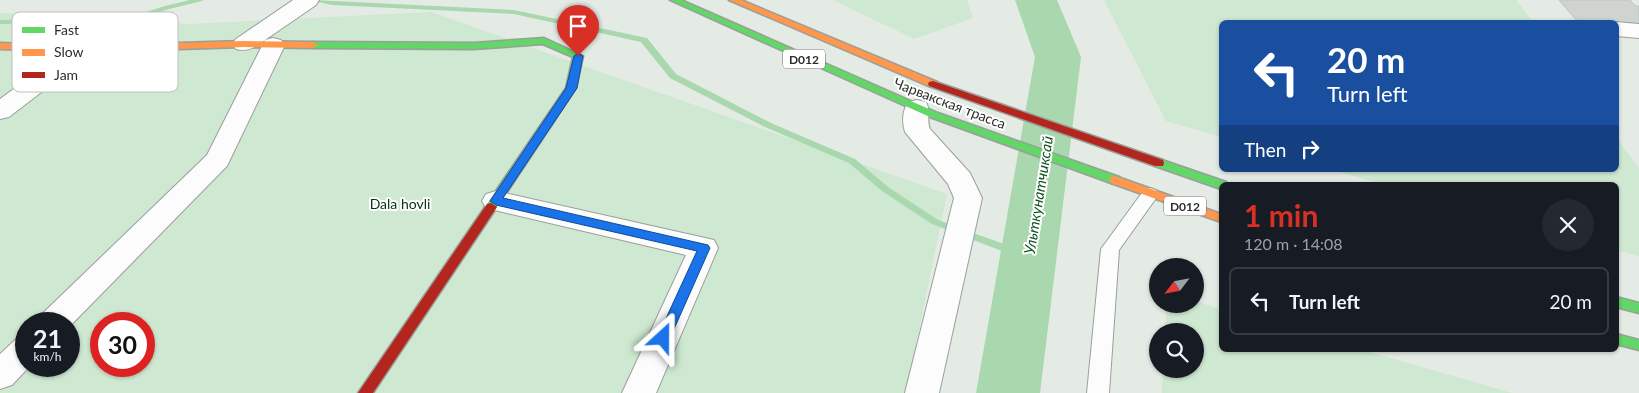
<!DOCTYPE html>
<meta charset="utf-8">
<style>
body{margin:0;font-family:Lato,sans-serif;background:#242831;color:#f1f3f6;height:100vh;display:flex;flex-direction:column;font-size:19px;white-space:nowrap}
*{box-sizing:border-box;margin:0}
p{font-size:16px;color:#9ea1a6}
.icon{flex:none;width:28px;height:28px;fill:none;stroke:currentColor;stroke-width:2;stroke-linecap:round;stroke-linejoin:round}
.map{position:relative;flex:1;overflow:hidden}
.panel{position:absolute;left:1219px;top:182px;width:400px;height:170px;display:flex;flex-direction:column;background:#171b24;border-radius:8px;box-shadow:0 1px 4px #0004}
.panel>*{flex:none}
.hud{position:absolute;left:1219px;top:20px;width:400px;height:152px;border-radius:8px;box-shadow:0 1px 4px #0004;background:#1a4fa0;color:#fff;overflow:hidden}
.needle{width:32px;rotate:238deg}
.fabs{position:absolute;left:1149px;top:258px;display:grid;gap:10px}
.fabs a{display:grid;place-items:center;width:55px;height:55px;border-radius:50%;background:#171b24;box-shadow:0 1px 4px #0004;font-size:25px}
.speed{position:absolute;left:15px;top:312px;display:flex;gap:10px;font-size:25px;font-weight:700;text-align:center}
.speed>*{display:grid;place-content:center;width:65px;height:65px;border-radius:50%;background:#171b24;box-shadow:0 1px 4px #0004;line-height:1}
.speed small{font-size:12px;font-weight:400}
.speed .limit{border:8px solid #d22;background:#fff;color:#111}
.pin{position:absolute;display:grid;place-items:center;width:42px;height:42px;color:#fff;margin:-51px -21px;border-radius:50% 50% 50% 0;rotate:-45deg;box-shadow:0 0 5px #0007}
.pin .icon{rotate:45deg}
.me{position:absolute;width:55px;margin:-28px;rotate:24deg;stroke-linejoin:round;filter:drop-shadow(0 0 4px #0008)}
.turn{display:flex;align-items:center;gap:18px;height:105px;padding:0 25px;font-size:22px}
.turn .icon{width:65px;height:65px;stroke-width:2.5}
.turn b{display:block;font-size:35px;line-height:42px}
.then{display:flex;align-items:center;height:48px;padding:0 25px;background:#0003;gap:10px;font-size:19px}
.round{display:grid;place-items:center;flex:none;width:52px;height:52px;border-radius:26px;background:#242831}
.headline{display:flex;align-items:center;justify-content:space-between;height:85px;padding:0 25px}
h1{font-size:30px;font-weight:700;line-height:38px;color:#d93025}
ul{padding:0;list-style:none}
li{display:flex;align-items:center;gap:15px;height:68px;margin:0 10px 8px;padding:0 15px;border:2px solid #363941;border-radius:8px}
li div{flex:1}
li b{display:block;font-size:19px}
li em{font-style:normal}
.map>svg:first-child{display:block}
.green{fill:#cee8d1;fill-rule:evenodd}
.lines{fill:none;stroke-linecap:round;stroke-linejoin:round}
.stream{fill:#a9d7ae;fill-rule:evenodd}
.river{fill:#a9d7ae;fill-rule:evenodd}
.building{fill:#cfd4d0;stroke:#bdc2bd}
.lane-casing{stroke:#9a9f9b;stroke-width:2}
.street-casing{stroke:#9a9f9b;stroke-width:2}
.fast-casing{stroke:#9a9f9b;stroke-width:3}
.slow-casing{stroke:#9a9f9b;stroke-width:3}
.jam-casing{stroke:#9a9f9b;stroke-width:3}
.lane{fill:#fbfcfb;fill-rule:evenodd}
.street{fill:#fbfcfb;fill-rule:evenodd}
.fast{fill:#63d668;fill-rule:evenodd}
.slow{fill:#ff974d;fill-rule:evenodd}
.jam{fill:#b3261e;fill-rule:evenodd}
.route{fill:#1a73e8;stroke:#114b97}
.labels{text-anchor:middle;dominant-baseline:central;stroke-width:4;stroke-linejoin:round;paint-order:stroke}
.shield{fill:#fff;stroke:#6a6d6b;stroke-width:1}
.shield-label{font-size:12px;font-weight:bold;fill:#2a2f2b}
.street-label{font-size:14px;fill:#2a2f2b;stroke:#fff}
.park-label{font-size:14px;fill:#043310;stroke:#fff}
.water-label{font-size:15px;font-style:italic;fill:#0d501e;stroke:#fff}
.key{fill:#fff;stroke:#bfc1bf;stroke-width:1}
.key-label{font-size:14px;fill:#2a2f2b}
</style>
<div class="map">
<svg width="1639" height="393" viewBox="0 0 1639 393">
<rect width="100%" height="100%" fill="#e4ebe5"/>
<path class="green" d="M833,0H967L973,18L914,39Z
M1104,0H1516L1533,22H1221V137L1166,121Z
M431,12L947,194L906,393H0V13L190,24ZM26,324H69V366H26ZM101,324H144V366H101Z
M1616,137L1639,168V256L1616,250V185H1384L1333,170H1616Z
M1195,301L1221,309V350H1363L1512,393H1162L1163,369H1195V331H1165L1167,304H1195Z"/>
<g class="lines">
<path class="stream" d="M190,0H203L202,1L169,9L128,22L0,24V20L127,18L165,6Z
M313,0L514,10L647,38L676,74L771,123L855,159L888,187L938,220L1031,254L1033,257L1031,260H1025L932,224L882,191L849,163L765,127L670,78L641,42L514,14L332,5L314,1Z"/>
<path class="river" d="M1015,0H1057L1081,57L1040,393H976L1035,57Z"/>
</g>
<path class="building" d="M1559,0H1630L1635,6H1639V26L1616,22H1578Z"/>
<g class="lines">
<g class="lane-casing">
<path id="lane" d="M1150,188L1156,190L1159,194L1119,250L1109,393H1087L1101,249L1144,190Z"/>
</g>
<g class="street-casing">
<path id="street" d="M293,0H319L316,5L265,40L273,38L281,40L285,45L227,166L69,327V324H37L41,315L207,155L265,40C255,47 248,52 236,49L232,44L236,39Z
M1615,22H1616L1639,24V38L1616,36Z
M83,42L91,44L95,49L91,54L9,117L0,119V99L75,44Z
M917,100L926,102C931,111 926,119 930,129L970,173L982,198L939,393H905L954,198L948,184L905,132C902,122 902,112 908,102Z
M496,191L714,240L718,248L656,393H622L686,255L486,208L482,201L486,194Z
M26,336V366H30L12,385L0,389V354L15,340Z"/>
</g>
<g class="fast-casing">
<path id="fast" d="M670,0H681L938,113L1119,177L1121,180L1119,183H1111L930,117Z
M544,38L583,56L576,88L495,210L491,211L485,207L487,204L566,88L573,57L543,44L474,49L313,48L308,45L313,42L474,43Z
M1159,159L1226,182L1228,185H1221V189L1155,166L1154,163Z
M1616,297L1639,303V313L1616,307Z
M1616,334L1639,340V350L1616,344Z"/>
</g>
<g class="slow-casing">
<path id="slow" d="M729,0H741L937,82L938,84L937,86H929Z
M244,41L313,42L318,45L313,48L244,47L83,52L0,49V43L83,46Z
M1115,176L1221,214V222L1111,183L1109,180L1111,177Z"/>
</g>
<g class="jam-casing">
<path id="jam" d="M933,81L1163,160L1164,163L1163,166H1155L929,86L928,84L929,82Z
M491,203L497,207L373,393H358L487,204Z"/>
</g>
<use href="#lane" class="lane"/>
<use href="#street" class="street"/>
<use href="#fast" class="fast"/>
<use href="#slow" class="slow"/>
<use href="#jam" class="jam"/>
</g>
<path class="route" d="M578,53L583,56L577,88L503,198L708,245L710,248L670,338L668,342L663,344L659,342L657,338L697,251L496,205L490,201L566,88L574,56Z"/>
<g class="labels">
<g class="shield">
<rect x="783" y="49.5" width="42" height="19" rx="4"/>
<rect x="1164" y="196.5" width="42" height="19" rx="4"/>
</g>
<g class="shield-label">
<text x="804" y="59">D012</text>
<text x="1185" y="206">D012</text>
</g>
<g class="street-label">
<text transform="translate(950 103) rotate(21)">Чарвакская трасса</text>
</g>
<g class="park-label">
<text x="400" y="203">Dala hovli</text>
</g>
<g class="water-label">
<text transform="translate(1038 195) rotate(-81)">Ульткунатчиксай</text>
</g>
</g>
<rect x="12" y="12" width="166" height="80" rx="8" class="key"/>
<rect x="22" y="27" width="23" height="6" fill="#63d668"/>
<rect x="22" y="49" width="23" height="7" fill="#ff974d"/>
<rect x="22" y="72" width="23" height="6" fill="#b3261e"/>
<g class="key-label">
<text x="54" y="35">Fast</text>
<text x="54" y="57">Slow</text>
<text x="54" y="80">Jam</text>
</g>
</svg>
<div class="fabs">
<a><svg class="needle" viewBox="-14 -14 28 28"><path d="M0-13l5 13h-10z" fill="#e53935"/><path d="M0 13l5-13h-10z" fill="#9ea1a6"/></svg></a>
<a><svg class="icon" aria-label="search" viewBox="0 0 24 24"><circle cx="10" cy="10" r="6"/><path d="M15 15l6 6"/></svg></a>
</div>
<div class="speed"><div>21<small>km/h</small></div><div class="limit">30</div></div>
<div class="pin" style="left:578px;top:56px;background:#d93025"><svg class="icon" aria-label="arrive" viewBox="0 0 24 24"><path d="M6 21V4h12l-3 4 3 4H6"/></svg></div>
<svg class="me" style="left:663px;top:338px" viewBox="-20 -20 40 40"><path d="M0-17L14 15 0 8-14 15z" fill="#1a73e8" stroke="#fff" stroke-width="4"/></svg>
<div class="hud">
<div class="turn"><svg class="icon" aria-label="left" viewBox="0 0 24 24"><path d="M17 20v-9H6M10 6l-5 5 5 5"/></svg><div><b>20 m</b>Turn left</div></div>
<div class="then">Then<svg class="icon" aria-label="right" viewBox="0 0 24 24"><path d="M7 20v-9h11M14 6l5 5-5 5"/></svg></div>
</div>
<section class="panel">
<div class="headline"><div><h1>1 min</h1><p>120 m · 14:08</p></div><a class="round"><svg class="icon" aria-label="close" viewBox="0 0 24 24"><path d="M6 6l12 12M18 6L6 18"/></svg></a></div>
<ul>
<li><svg class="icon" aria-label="left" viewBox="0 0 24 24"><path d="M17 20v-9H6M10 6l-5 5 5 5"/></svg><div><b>Turn left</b></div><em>20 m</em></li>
</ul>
</section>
</div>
